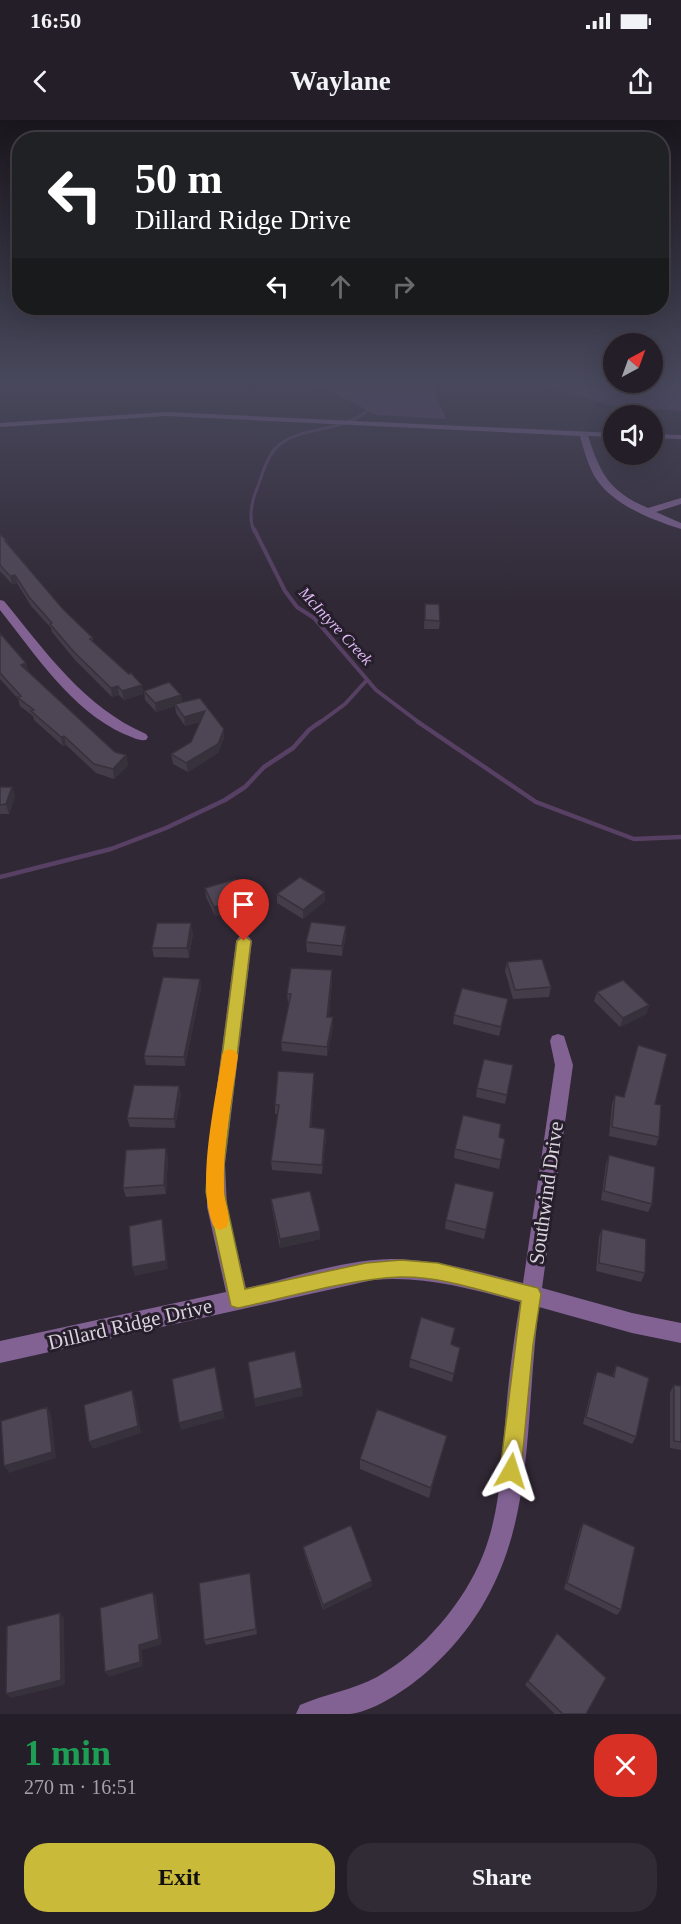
<!DOCTYPE html>
<meta charset="utf-8">
<style>
body{margin:0;font-family:"Times New Roman",serif;background:#302b34;color:#f1f3f6;height:100vh;display:flex;flex-direction:column;font-size:22px;white-space:nowrap}
*{box-sizing:border-box;margin:0}
p{font-size:20px;color:#a3a2a8}
.icon{flex:none;width:33px;height:33px;fill:none;stroke:currentColor;stroke-width:2;stroke-linecap:round;stroke-linejoin:round}
.map{position:relative;height:1594px;overflow:hidden}
.side{display:flex;flex-direction:column;background:#241e28;flex:1}
.side>*{flex:none}
.guide{position:absolute;left:12px;top:12px;width:657px;height:183px;border-radius:24px;box-shadow:0 6px 24px #0002,0 0 0 2px #413c45;background:#202124;color:#fff;overflow:hidden}
.needle{width:39px;rotate:41deg}
.controls{position:absolute;left:603px;top:213px;display:grid;gap:12px}
.controls a{display:grid;place-items:center;width:60px;height:60px;border-radius:50%;background:#241e28;box-shadow:0 6px 24px #0002,0 0 0 2px #413c45;font-size:30px}
.pin{position:absolute;display:grid;place-items:center;width:51px;height:51px;color:#fff;margin:-62px -26px;border-radius:50% 50% 50% 0;rotate:-45deg;box-shadow:0 0 6px #0007}
.pin .icon{rotate:45deg}
.me{position:absolute;width:66px;margin:-33px;rotate:6deg;stroke-linejoin:round;filter:drop-shadow(0 0 4px #0008)}
.turn{display:flex;align-items:center;gap:21px;height:126px;padding:0 24px;font-size:27px}
.turn .icon{width:78px;height:78px;stroke-width:2.5}
.turn b{display:block;font-size:42px;line-height:51px}
.lanes{display:flex;align-items:center;height:57px;padding:0 24px;background:#0003;justify-content:center;gap:30px;direction:ltr}
.lanes .off{opacity:.35}
.round{display:grid;place-items:center;flex:none;width:63px;height:63px;border-radius:24px;background:#302b34}
.headline{display:flex;align-items:center;justify-content:space-between;height:102px;padding:0 24px}
h1{font-size:36px;font-weight:700;line-height:45px;color:#1e9e55}
.button{display:flex;gap:12px;margin-top:auto;padding:12px 24px}
.button a{flex:1;height:69px;border-radius:24px;background:#caba3a;color:#111;font-size:24px;font-weight:700;line-height:69px;text-align:center}
.button a+a{background:#302b34;color:#f1f3f6}
.status{display:flex;justify-content:space-between;align-items:center;height:42px;padding:0 30px;background:#241e28;direction:ltr}
.status svg{height:16px;fill:currentColor}
header{display:flex;justify-content:space-between;align-items:center;height:78px;padding:0 24px;background:#241e28;font-size:27px;font-weight:700}
.map>svg:first-child{display:block}
.green{fill:#573d66}
.lines{fill:none;stroke-linecap:round;stroke-linejoin:round}
.stream-far2{stroke:#574063;stroke-width:3}
.stream-far1{stroke:#574063;stroke-width:4}
.stream{stroke:#574063;stroke-width:4.5}
.minor{fill:#816293;fill-rule:evenodd}
.wall{fill:#443c49}
.shaded-wall{fill:#37313c}
.building{fill:#4f4655;stroke:#37313c;stroke-width:1.5}
.route{fill:#caba3a;stroke:#837926;stroke-width:1.5}
.slow{fill:#f59e0b}
.labels{text-anchor:middle;dominant-baseline:central;stroke-width:6;stroke-linejoin:round;paint-order:stroke}
.far-water-label{font-size:16px;font-style:italic;fill:#dfbaf6;stroke:#261e2b}
.near-street-label{font-size:21px;fill:#dad4dd;stroke:#261e2b}
</style>
<div class="status"><b>16:50</b><svg viewBox="0 0 49 12"><path d="M0 12V9h3v3zM5 12V6h3v6zM10 12V3h3v9zM15 12V0h3v12zM26 1h20v11H26zM47 4h2v5h-2z"/></svg></div>
<header><svg class="icon" aria-label="back" viewBox="0 0 24 24"><path d="M15 5l-7 7 7 7"/></svg>Waylane<svg class="icon" aria-label="share" viewBox="0 0 24 24"><path d="M12 15V3M7 8l5-5 5 5M5 13v7h14v-7"/></svg></header>
<div class="map">
<svg width="681" height="1594" viewBox="0 0 681 1594">
<rect width="100%" height="100%" fill="#302835"/>
<path class="green" d="M311,261H435V273L446,299L377,295Z
M539,261H681V291L615,286L548,268Z"/>
<g class="lines">
<path class="stream-far2" d="M254,411C248,397 252,380 258,366C263,353 267,335 279,325C309,300 373,318 382,261"/>
<path class="stream-far1" d="M254,409L285,471L297,487L314,498L376,570L421,604
M318,604L345,584L367,560"/>
<path class="stream" d="M418,602L536,682L634,719L681,717
M0,757L111,729L166,708L225,680L245,667L264,647L293,628L309,610L320,602"/>
<path class="minor" d="M166,292L614,313V317L588,316C601,355 609,371 648,388L681,378V384L656,392L681,403V409C652,400 614,385 597,360C588,347 584,330 580,316L166,296L0,307V303Z
M652,314L681,315V319L652,318Z
M0,480L4,481C46,532 84,587 146,614L148,617L146,620C138,621 132,617 124,614C71,590 35,534 0,490Z
M244,815L249,817L252,821L225,1044L227,1087L246,1168C293,1158 342,1140 391,1139C435,1139 480,1152 523,1163L555,945L550,921L552,916L558,914L564,916L573,945L542,1168L632,1193L681,1203V1223L632,1213L539,1187C521,1324 542,1448 429,1550C410,1567 376,1591 350,1594C333,1594 313,1594 296,1594L300,1585C325,1574 353,1570 377,1557C423,1531 464,1483 483,1435C501,1390 502,1338 506,1291C509,1254 514,1218 520,1182C472,1169 423,1155 373,1160L0,1243V1221L226,1172L207,1087V1044L236,821L239,817Z"/>
</g>
<path class="wall" d="M0,414L7,424L63,489L93,518V522L142,565L143,574L124,580L119,575L112,577L75,540L52,512L51,508L31,486L17,463L12,464L0,451Z
M425,484L440,501L439,509H424Z
M0,513L26,543L28,551L115,632L126,635L128,645L114,659L96,653L66,625L63,626L34,600L33,596L20,586L18,579L0,559Z
M144,571L181,575L182,583L224,609V618L218,633L188,652L173,644L171,634L191,622L200,602L185,606L176,593L175,586L156,592L145,580Z
M0,667H12L15,676L9,694H0Z
M205,768L246,778L247,787L215,796L206,777Z
M325,772V781L303,799L277,783V774Z
M346,806V815L342,836L307,832L306,822Z
M193,813L189,838L154,837L152,828Z
M507,842L551,867L549,877L513,879L505,851Z
M200,859L201,868L185,946L146,945L144,936Z
M332,860L329,897H333V906L327,936L282,931L281,922L289,883H288L287,874Z
M597,872L649,885L646,894L620,907L594,881Z
M506,888L499,916L453,904L454,895Z
M638,925L655,984L659,1017L656,1026L609,1016L612,984L615,975L624,977Z
M513,945L505,984L476,977L477,968Z
M314,962L311,1008L326,1018L322,1054L272,1050L271,1041L278,994H275V985Z
M179,966L181,975L175,1008L130,1007L127,998Z
M499,1017L505,1019L499,1049L454,1038L455,1029Z
M609,1035L652,1084L648,1092L601,1080L606,1044Z
M168,1037L166,1074L126,1077L123,1068Z
M494,1072L484,1119L445,1109L446,1100Z
M271,1079L320,1119L280,1128L272,1088Z
M602,1109L645,1153L641,1162L596,1151L599,1117Z
M451,1225L460,1228L452,1262L409,1247L410,1239Z
M616,1245L636,1317L632,1324L583,1304L594,1258L597,1251L612,1257Z
M674,1265L681,1266V1330L670,1328V1272Z
M444,1327L429,1378L360,1349V1339Z
M583,1403L621,1490L617,1495L564,1469L580,1409Z
M303,1427L372,1466L323,1490L304,1433Z
M251,1459L257,1514L206,1525L204,1520Z
M557,1513L586,1594H555L525,1565Z"/>
<path class="shaded-wall" d="M15,455L17,463L12,464L10,456Z
M26,543L28,552L21,545Z
M142,565L143,574L124,580L122,571Z
M118,566L119,575L112,577L111,568Z
M181,575L182,584H175V586L156,592L155,583Z
M205,591L206,600L185,606L184,597Z
M224,609V618L218,633L188,652L186,643Z
M64,616L66,625L63,626L61,617Z
M126,635L128,645L114,659L113,649Z
M12,667L15,676L9,694L6,684Z
M325,772V781L303,799V790Z
M246,778L247,787L215,796L214,787Z
M191,803L193,813L189,838L187,828Z
M346,806V815L342,836V826Z
M332,850V860L328,906L327,897Z
M200,859L201,868L185,946L184,937Z
M649,885L646,894L620,907L623,898Z
M333,897V906L327,936V927Z
M314,953V962L311,1016L310,1007Z
M179,966L181,975L175,1008L174,999Z
M325,1009L326,1018L322,1054V1045Z
M166,1028L168,1037L166,1074L164,1065Z
M162,1099L164,1108L168,1149L135,1156L132,1147Z
M320,1111V1119L280,1128V1119Z
M215,1247L225,1298L181,1310L179,1303Z
M302,1268L303,1276L255,1287L254,1279Z
M132,1270L135,1277L141,1313L93,1329L89,1322Z
M47,1287L51,1294L56,1338L9,1353L4,1346Z
M447,1316L444,1327L429,1378L431,1368Z
M250,1453L251,1459L257,1514L256,1509Z
M372,1461V1466L323,1490V1485Z
M153,1472L156,1477L162,1524L142,1530L143,1546L109,1557L105,1552L139,1525Z
M60,1493L64,1498L65,1565L11,1578L6,1574Z"/>
<path class="building" d="M0,414L7,421H5L63,489L93,518L90,519L129,554L131,553L142,565L122,571L118,566L111,568L73,531L50,504L52,503L29,477L15,455L10,456L0,445Z
M425,484H439L440,501L425,500Z
M0,513L26,543L21,545L115,632L126,635L113,649L94,644L64,616L61,617L31,591L34,590L17,577L21,576L0,553Z
M169,562L181,575L155,583L144,571Z
M200,578L224,609L218,624L186,643L171,634L191,622L205,591L184,597L175,584Z
M0,667H12L6,684L0,685Z
M300,757L325,772L303,790L277,774Z
M236,759L246,778L214,787L205,768Z
M311,802L346,806L342,826L306,822Z
M157,803H191L187,828H152Z
M542,839L551,867L515,870L507,842Z
M291,848L332,850L327,897H333L327,927L281,922L291,874H287Z
M163,857L200,859L184,937L144,936Z
M623,860L649,885L623,898L597,872Z
M462,868L508,879L501,907L454,895Z
M638,925L667,934L655,984L661,985L659,1017L612,1007L615,975L624,977Z
M484,939L513,945L507,975L477,968Z
M278,951L314,953L310,1007L325,1009L322,1045L271,1041L279,985H275Z
M134,965L179,966L174,999L127,998Z
M463,995L501,1004L499,1017L505,1019L501,1040L455,1029Z
M166,1028L164,1065L123,1068L126,1030Z
M609,1035L655,1047L652,1084L604,1071Z
M455,1063L494,1072L486,1110L446,1100Z
M310,1071L320,1111L280,1119L271,1079Z
M162,1099L166,1141L132,1147L129,1106Z
M602,1109L646,1119L645,1153L599,1143Z
M421,1197L455,1208L451,1224L460,1228L454,1254L410,1239Z
M295,1231L302,1268L254,1279L248,1242Z
M616,1245L649,1258L636,1317L586,1297L597,1251L614,1257Z
M215,1247L223,1291L179,1303L172,1259Z
M674,1265L681,1266V1322L674,1321Z
M132,1270L138,1306L89,1322L84,1285Z
M47,1287L52,1332L4,1346L1,1301Z
M377,1289L447,1316L431,1368L360,1339Z
M583,1403L635,1427L621,1490L567,1463Z
M351,1405L372,1461L323,1485L303,1427Z
M250,1453L256,1509L204,1520L199,1463Z
M153,1472L159,1519L139,1525L140,1542L105,1552L100,1488Z
M60,1493L61,1560L6,1574L7,1506Z
M557,1513L606,1558L586,1594H563L528,1561Z"/>
<linearGradient id="sky" x2="0" y2="1"><stop stop-color="#1a161d"/><stop offset="0.54" stop-color="#48485c"/><stop offset="1" stop-color="#48485c" stop-opacity="0"/></linearGradient>
<rect width="681" height="485" fill="url(#sky)"/>
<path class="route" d="M244,816L251,821L224,1044V1072L245,1169L366,1143L401,1140L438,1143L538,1168L541,1174L533,1225L521,1351L518,1358L511,1362L504,1358L500,1351L521,1181C482,1171 441,1156 400,1157C349,1159 289,1177 238,1188L231,1186L206,1072L208,1044L237,821Z"/>
<path class="slow" d="M230,929L235,931L238,935C232,979 222,1026 224,1071C224,1083 232,1096 227,1107L220,1110L214,1107C195,1066 216,980 222,935L224,931Z"/>
<g class="labels">
<g class="far-water-label">
<text transform="translate(336 506) rotate(47)">McIntyre Creek</text>
</g>
<g class="near-street-label">
<text transform="translate(546 1073) rotate(-82)">Southwind Drive</text>
<text transform="translate(130 1204) rotate(-13)">Dillard Ridge Drive</text>
</g>
</g>
</svg>
<div class="controls">
<a><svg class="needle" viewBox="-14 -14 28 28"><path d="M0-13l5 13h-10z" fill="#e53935"/><path d="M0 13l5-13h-10z" fill="#a3a2a8"/></svg></a>
<a><svg class="icon" aria-label="sound" viewBox="0 0 24 24"><path d="M4 9h4l5-4v14l-5-4H4zM17 9q2 3 0 6"/></svg></a>
</div>
<div class="pin" style="left:244px;top:821px;background:#d93025"><svg class="icon" aria-label="arrive" viewBox="0 0 24 24"><path d="M6 21V4h12l-3 4 3 4H6"/></svg></div>
<svg class="me" style="left:511px;top:1351px" viewBox="-20 -20 40 40"><path d="M0-17L14 15 0 8-14 15z" fill="#caba3a" stroke="#fff" stroke-width="4"/></svg>
<div class="guide">
<div class="turn"><svg class="icon" aria-label="left" viewBox="0 0 24 24"><path d="M17 20v-9H6M10 6l-5 5 5 5"/></svg><div><b>50 m</b>Dillard Ridge Drive</div></div>
<div class="lanes"><svg class="icon" aria-label="left" viewBox="0 0 24 24"><path d="M17 20v-9H6M10 6l-5 5 5 5"/></svg><svg class="icon off" aria-label="ahead" viewBox="0 0 24 24"><path d="M12 20V5M6 11l6-6 6 6"/></svg><svg class="icon off" aria-label="right" viewBox="0 0 24 24"><path d="M7 20v-9h11M14 6l5 5-5 5"/></svg></div>
</div>
</div>
<section class="side">
<div class="headline"><div><h1>1 min</h1><p>270 m · 16:51</p></div><a class="round" style="background:#d93025;color:#fff"><svg class="icon" aria-label="close" viewBox="0 0 24 24"><path d="M6 6l12 12M18 6L6 18"/></svg></a></div>
<div class="button"><a>Exit</a><a>Share</a></div>
</section>
